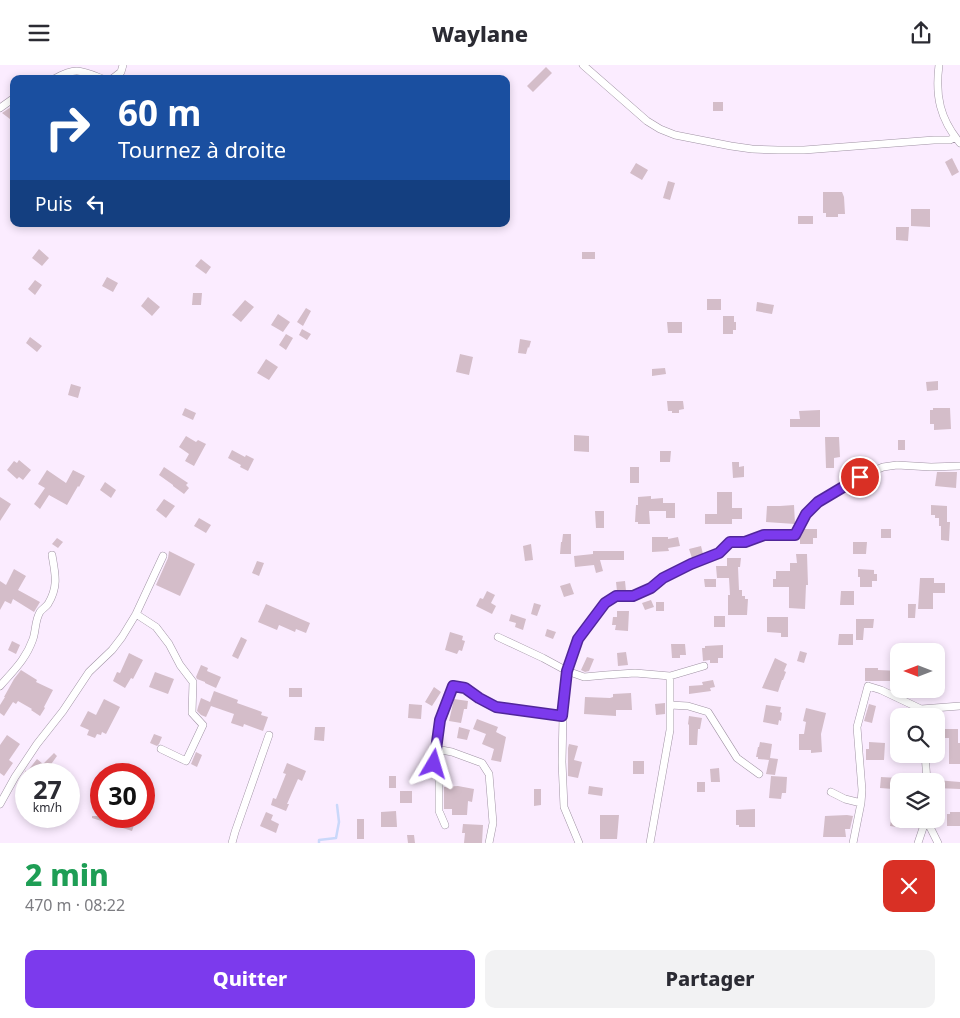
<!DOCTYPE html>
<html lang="fr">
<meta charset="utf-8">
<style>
body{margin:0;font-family:"Noto Sans",sans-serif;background:#f2f2f3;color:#2b2b33;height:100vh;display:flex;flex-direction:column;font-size:19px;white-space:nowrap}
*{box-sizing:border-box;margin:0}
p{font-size:16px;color:#7c7c81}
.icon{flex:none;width:28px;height:28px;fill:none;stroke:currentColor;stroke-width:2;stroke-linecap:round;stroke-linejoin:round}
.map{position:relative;height:778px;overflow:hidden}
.side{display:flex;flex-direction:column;background:#fff;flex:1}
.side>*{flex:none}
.banner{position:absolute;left:10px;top:10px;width:500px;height:152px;border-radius:10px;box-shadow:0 2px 8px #0003;background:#1a4fa0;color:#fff;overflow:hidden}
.needle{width:32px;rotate:270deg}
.tools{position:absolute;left:890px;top:578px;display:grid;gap:10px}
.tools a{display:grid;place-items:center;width:55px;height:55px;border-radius:10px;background:#fff;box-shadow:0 2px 8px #0003;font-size:25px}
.speed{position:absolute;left:15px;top:698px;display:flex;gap:10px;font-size:25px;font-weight:700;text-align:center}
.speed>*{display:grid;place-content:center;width:65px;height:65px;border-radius:50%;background:#fff;box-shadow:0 2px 8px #0003;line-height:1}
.speed small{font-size:12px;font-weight:400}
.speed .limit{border:8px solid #d22;background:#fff;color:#111}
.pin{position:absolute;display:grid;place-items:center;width:42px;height:42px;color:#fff;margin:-21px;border:2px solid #fff;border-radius:50%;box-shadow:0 1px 5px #0007}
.me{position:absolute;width:55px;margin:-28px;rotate:7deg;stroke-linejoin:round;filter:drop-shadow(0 0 4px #0008)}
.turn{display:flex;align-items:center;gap:18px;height:105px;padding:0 25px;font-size:22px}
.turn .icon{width:65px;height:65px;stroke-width:2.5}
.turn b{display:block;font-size:35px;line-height:42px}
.then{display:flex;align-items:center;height:48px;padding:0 25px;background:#0003;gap:10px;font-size:19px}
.round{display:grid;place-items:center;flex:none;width:52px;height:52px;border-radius:10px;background:#f2f2f3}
.overview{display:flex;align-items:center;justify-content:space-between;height:85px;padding:0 25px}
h1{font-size:30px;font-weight:800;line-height:38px;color:#1e9e55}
.button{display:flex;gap:10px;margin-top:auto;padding:10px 25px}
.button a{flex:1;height:58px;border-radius:10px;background:#7c3aed;color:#fff;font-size:20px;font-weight:800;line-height:58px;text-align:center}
.button a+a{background:#f2f2f3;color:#2b2b33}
header{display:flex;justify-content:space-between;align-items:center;height:65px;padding:0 25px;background:#fff;font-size:22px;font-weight:800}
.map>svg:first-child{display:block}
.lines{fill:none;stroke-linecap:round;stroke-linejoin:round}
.stream{stroke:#cad8fa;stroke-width:2.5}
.building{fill:#d4bdc9}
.minor-casing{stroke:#a093a4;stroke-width:8}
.minor{stroke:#fff;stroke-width:7}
.route-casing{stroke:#51269a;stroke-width:12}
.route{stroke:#7c3aed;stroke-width:9}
</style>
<header><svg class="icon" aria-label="menu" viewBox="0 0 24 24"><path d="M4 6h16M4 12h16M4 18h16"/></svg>Waylane<svg class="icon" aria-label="share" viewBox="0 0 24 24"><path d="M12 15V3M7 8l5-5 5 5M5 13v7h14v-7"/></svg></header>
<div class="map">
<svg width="960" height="778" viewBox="0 0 960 778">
<rect width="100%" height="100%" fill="#fbecff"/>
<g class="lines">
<path class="stream" d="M319,778V775L336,773L339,757L337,740"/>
</g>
<path class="building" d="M546,2L552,8L533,27L527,21Z
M713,37H723V46H713Z
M14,40V50L10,54L2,48Z
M952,93L959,107L952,111L945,97Z
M636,98L648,105L642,115L630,108Z
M668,116L675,118L670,135L663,133Z
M823,127H842L844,132L845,149H838V152H826V148H823Z
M911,144H930V162L911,161Z
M798,151H813V159H798Z
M896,162H909L908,176L896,175Z
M39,184L49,193L42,201L32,193Z
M582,187H595V194H582Z
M201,194L211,202L206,209L195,201Z
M107,212L118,218L113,227L102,221Z
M35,215L42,220L35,230L28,224Z
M193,228H202L201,240H192Z
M148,232L160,242L152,251L141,241Z
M707,234H721V245H707Z
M245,235L254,242L241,257L232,250Z
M757,237L774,240L772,249L756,246Z
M306,243L311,246L303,261L297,257Z
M278,249L290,257L283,267L271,260Z
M723,251H734V257H736V265H733V269H723Z
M667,257H682V268H668Z
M302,264L311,269L307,275L299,270Z
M286,269L293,273L286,285L279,280Z
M30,272L42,281L37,287L26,278Z
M520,274L531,276L529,283L528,282L526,289L518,288Z
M460,289L473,292L469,310L456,307Z
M266,294L278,302L269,315L257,308Z
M665,303L666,309L652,311V304Z
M938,316V325L927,326L926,317Z
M71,319L81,322L78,333L68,330Z
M667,336H683L684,344L679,345V348H672V346H668Z
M185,343L196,348L193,355L182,350Z
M933,343H950L951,364L934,365V359H930V345H933Z
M820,345V362H790V354H800L799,346Z
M574,370L589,371V387L574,386Z
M186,371L196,377L198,375L206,379L194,401L185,396L189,389L179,382Z
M825,372H839L840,392L834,393V403H826Z
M898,375H905V385H898Z
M232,385L245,392L246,390L254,394L248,406L240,402L241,400L228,393Z
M660,386H671L670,397H660Z
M19,395L31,405L23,415L19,412L17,414L7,405L14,396L17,398Z
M732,397H739V402L744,401V412L733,413Z
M164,402L188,418L186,420L189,423L184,429L173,421V420L159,410Z
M630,402H639V418H630Z
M47,405L66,418L73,405L85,411L79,422L78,421L67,440L49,430L40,444L34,439L45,423L38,419Z
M937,407H957L956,423L935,421Z
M105,417L116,425L111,433L100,425Z
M717,427H732V443H742V454H732V459H705V449H717Z
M651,431V434L663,433V438H675V453H666V446H649L650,459H638V457H635L636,440H638V432Z
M0,432L11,439L0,456Z
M164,434L175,441L166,453L156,445Z
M794,440L795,459L766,457L767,441H780Z
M931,440L947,441V457H950L949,476L941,475V461H939V453H935V450H931Z
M595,446H604V463H596Z
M199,453L211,460L206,468L194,461Z
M804,464H817V473H813V479H800V472Z
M881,464H891V473H881Z
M563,469H571V489H560L561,477H562Z
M652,472H668V474L678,472L680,481L668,483L669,486L652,487Z
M57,473L63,477L58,483L52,479Z
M853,477H867L866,489H853Z
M531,479L533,495L525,496L523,481Z
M701,481L703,489L692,493L689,484Z
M169,486L195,499L180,531L156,520L168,493Z
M593,486H624V495H600L603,506L596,508L594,500L575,502L574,491L593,489Z
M796,489H807L808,520H806L805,544L789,543V522H773V514H776V506H790V498H797Z
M727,493H741L740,502H738L739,525H742V531H745V534H748L747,550H728V530H730L729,513H717L716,501H727Z
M257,496L264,498L259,511L252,508Z
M14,504L26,511L18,525L40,537L34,547L13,534L11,539L5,536L0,545V516L6,520Z
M858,504L874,505V509H877V516H872V522H860V512H858Z
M920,513H934V518H945V528H933V544H918Z
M704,514H716V522H705Z
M625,516L626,526H617L616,517Z
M570,518L574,529L564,532L560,521Z
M487,526L495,530L491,538L496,541L492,549L476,541L480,533L483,534Z
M841,526H854V540H840Z
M651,535L654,542L645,545L642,538Z
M656,537H664V546H656Z
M534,538L541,540L537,551L531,549Z
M266,539L310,558L306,568L296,564L295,567L279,560L277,565L258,557Z
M908,539H916L915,553H908Z
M617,546H629L628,566L615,565L616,560H612L613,552H617Z
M511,549L526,554L523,565L515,562L516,558L509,556Z
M714,551H725V562H714Z
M767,552H788V572H781V568L767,567Z
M856,554H874L873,563H864L863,575H856Z
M547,564L556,567L553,574L545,571Z
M450,567L463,571L462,575L465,576L462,586L459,585L457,589L445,585Z
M839,569H853V580H838Z
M241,572L247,575L238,594L232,591Z
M12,576L20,580L16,589L8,585Z
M671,579H685L686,590H680V593H672Z
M723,580V593H718V598H710V595L703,596L702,583H705V581Z
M800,586L807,588L804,598L797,596Z
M626,587L628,600L618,601L617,588Z
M129,588L143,595L133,614L131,613L125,623L113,616L117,607L120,608Z
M587,592L594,594L589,606L585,607L581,605Z
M775,593L787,599L784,606L786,607L783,615H782L778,627L762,623Z
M201,600L208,603L207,606L221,612L216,623L205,618V617L197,614L196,612Z
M865,603H878V605L899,606V622L891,621V616H865Z
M21,605L37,615L36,617L53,625L44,642L45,643L40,651L31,645L32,644L18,636L16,639L13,637L4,651L0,648V640L5,632H4L14,614Z
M155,607L174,614L168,629L149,622Z
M713,615L715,622L710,623L711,626L689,629V621L703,620L702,617Z
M434,622L441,627L432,641L425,637Z
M289,623H302V632H289Z
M214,626L238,635L237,638L262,647L261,650L268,652L263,666L244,659L243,662L231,658L234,649L211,641L206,652L201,650L197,646L198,642L201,633L210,637Z
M631,628L632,645H616V651L584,649L585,632L610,633L613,632V629Z
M104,634L120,642L106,669L102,667L101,670L97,669L95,673L87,670L89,665L80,661L88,646L96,650Z
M454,634L468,636L467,644H464L461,658L449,656Z
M665,638V649L656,650L655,639Z
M409,639L422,640L421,654L408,653Z
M869,639L876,641L872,658L864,656Z
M766,640L781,642L780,647L782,648L781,656L779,655L778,660L763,657Z
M806,643L826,648L821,669L822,687L811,688V685H799V669H804L806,657L803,656Z
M689,651L702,653L700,664H698L697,680H689V660L688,659Z
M477,654L498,662L496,667L506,672L501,697L491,695L494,684L482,679L486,669L473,664Z
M315,662H325L324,676L314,675Z
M459,662L470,665L467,675L457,673Z
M944,664H958V678H960V699H949V673H945Z
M154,669L162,672L159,679L157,681L150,678Z
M7,670L20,679L9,695L13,698L4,711L0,708V680Z
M760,677L772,679L770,693L778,694L775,710L766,709L769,695L758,694V692H756L758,682H759Z
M869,677L885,678L884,695H866V684H869Z
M569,679L578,681L574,695L582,697L578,713L568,711V683Z
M196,687L202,690L197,702L191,699Z
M54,688L57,691L44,709H26V720L24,723L17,719L26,705V708L37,694L43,699Z
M633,696H644V709H633Z
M287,698L306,706L302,716L298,714L287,739H289L286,746L271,740L273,733L276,734L286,709L283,708Z
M719,703L720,717H711L710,704Z
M389,711H396V723H389Z
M771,711L787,712L786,728H782L781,734L769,733Z
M881,712L898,713L899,714V754H905L903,763L890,761L892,749L893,724L880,723Z
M936,715L960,717V724L936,723Z
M697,717H705V727H697Z
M458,721L474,724L472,737L468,736L467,750H452V744H444V722Z
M589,721L603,723L602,731L588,729Z
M534,724H541V740L534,741Z
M400,726H412V738H400Z
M26,727V747L18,742Z
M755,744V762H739V760H736V745Z
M396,746L397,762H381V747Z
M266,747L273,750L271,755L279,759L276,768L260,761Z
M950,747H960V761H947V749H950Z
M600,750H619L617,774H600Z
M847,750L853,751L850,764H845L846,772H823L825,751Z
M92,751H113L129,756L131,751H137L132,766L92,753Z
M357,754H364V774H357Z
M463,759L483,760L482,778H464L465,768H462Z
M407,770H414L415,778H408Z"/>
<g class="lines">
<g class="minor-casing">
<path id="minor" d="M583,0L647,56L660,64L675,70L731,81L752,84L778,85H804L934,75H950L955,72
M939,0C935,31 940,54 960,78
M54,14C76,2 80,5 103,14
M112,14L121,7L123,0
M0,43L14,33
M136,549L156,562L169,579L180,600L193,617L192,648L203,660L186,696L161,684
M498,572L543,593L567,606L584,612L606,610L635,608L670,611L704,601
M0,621C14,605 26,594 33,574C36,565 35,555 40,547C42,544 46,542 48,539C59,521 55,508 52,490
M670,640L688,641L708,647L737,693L759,709
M436,684L452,687L482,698L489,709L493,758L489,778
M925,689L927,716
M831,727L845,734L861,738
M0,739L15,712L37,679L63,646L89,607L112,585L122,572L136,549L163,491
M926,754L938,778
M445,760L439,746V715L434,699L440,655L453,621L465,623L479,633L496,642L563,651
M232,778L235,767L269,670
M579,778L564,742L562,697L563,651L567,606L578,574L605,538L616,531H633L651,523L663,513L691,499L719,488L730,477H745L763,470H795L806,449L818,437L860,412L883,402L897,400L931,402L960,401
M650,778L670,665V611
M853,778L861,738L862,725L857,662L868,621L881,625L921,644L960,641
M918,778L926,754"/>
</g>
<use href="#minor" class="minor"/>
</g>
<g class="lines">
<g class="route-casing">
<path id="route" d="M434,699L440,655L453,621L465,623L479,633L496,642L562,651L567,606L578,574L605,538L616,531H633L651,523L663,513L691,499L719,488L730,477H745L764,470H795L806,449L818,437L860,412"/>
</g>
<use href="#route" class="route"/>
</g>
</svg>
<div class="tools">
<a><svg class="needle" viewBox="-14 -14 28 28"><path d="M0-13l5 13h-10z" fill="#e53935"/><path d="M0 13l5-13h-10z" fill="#7c7c81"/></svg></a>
<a><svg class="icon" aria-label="search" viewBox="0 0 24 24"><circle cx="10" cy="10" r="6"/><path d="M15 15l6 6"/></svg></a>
<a><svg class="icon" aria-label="layers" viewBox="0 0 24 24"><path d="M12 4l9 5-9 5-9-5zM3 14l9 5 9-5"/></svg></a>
</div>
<div class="speed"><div>27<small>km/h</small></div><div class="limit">30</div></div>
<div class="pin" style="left:860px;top:412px;background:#d93025"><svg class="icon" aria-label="arrive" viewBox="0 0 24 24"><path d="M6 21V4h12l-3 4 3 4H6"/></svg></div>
<svg class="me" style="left:434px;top:699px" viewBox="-20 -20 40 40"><path d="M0-17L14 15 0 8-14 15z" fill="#7c3aed" stroke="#fff" stroke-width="4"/></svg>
<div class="banner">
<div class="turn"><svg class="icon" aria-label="right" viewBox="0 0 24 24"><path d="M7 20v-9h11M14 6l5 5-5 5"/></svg><div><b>60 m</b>Tournez à droite</div></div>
<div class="then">Puis<svg class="icon" aria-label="left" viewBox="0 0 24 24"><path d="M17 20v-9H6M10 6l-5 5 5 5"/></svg></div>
</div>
</div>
<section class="side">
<div class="overview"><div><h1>2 min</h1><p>470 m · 08:22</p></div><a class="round" style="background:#d93025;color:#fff"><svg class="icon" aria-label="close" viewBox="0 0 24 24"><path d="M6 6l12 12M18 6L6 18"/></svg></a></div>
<div class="button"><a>Quitter</a><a>Partager</a></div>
</section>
